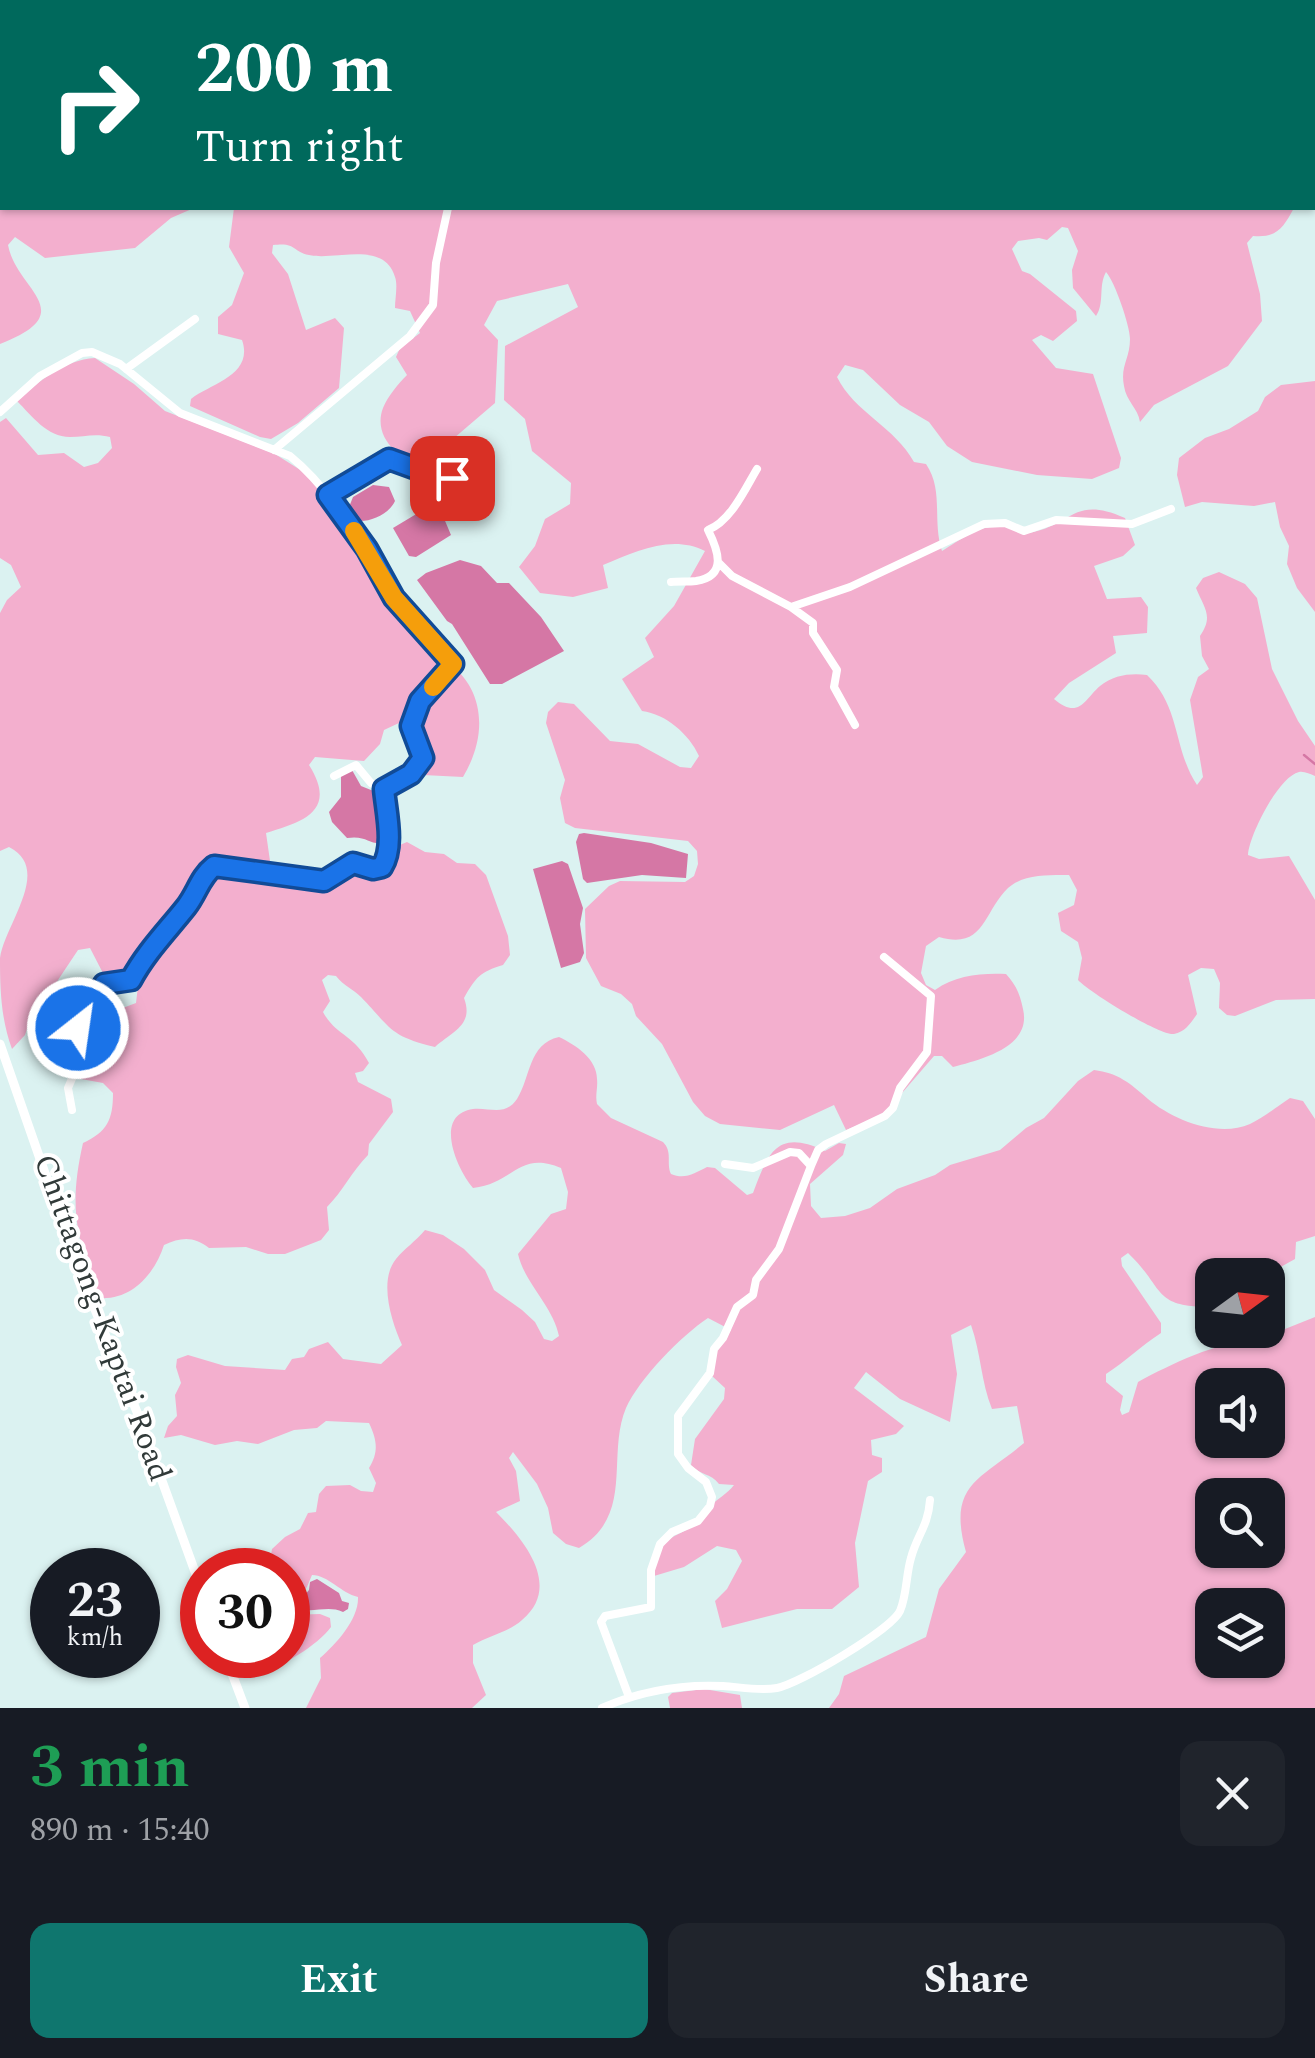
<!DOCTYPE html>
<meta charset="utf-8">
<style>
body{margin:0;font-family:Spectral,serif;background:#20242c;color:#f1f3f6;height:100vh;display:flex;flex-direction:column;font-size:38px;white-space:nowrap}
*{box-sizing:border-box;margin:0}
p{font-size:32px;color:#9ea1a6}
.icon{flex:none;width:55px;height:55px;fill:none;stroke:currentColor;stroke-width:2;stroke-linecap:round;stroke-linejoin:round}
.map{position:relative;height:1708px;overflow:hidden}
.drawer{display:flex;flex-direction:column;background:#171b24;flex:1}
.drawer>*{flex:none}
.top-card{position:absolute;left:0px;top:0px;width:1315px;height:210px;box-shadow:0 2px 8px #0004;background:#00695c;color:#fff;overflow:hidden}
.needle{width:65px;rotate:75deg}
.controls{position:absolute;left:1195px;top:1258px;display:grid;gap:20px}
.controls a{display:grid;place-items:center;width:90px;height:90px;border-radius:20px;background:#171b24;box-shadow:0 2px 8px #0004;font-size:50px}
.speed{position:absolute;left:30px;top:1548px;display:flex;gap:20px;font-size:50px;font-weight:700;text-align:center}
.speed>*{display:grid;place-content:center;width:130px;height:130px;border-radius:50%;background:#171b24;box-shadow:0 2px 8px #0004;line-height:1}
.speed small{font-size:25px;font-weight:400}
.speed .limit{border:15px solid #d22;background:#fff;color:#111}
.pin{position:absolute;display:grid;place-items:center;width:85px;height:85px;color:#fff;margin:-42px;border-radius:20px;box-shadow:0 5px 15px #0006}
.me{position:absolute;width:110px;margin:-55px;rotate:30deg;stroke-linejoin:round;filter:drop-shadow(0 0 8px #0008)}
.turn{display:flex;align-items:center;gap:35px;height:210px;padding:0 30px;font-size:45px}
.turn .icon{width:130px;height:130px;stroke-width:2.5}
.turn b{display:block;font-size:70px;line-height:85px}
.round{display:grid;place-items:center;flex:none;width:105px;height:105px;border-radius:20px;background:#20242c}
.headline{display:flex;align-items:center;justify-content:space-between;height:170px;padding:0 30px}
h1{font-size:60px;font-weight:700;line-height:75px;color:#1e9e55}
.primary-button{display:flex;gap:20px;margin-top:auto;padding:20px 30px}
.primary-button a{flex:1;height:115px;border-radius:20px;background:#0f766e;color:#fff;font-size:40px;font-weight:700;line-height:115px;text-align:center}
.primary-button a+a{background:#20242c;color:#f1f3f6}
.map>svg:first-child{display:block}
.green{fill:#f3afce;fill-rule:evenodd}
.water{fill:#d577a5}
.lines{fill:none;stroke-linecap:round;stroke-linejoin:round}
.stream{stroke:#d577a5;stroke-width:2.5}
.minor{stroke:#fff;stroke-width:8}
.major{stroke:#fff;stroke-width:9}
.route-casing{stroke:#114b97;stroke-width:25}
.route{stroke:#1a73e8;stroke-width:18}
.slow{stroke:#f59e0b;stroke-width:18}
.labels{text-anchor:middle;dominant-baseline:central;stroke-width:8;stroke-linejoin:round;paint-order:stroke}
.street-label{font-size:32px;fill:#313a39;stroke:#fff}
</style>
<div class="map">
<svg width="1315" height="1708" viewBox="0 0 1315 1708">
<rect width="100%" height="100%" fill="#dbf2f1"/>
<path class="green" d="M0,0L66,2H2V208H194L171,218L135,248L45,258L15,237L8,245C16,290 83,312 0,344Z
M78,0H1315V165H1313L1312,2Z
M234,208H1294C1283,228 1277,238 1253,236L1247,243L1260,294L1262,321L1228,366L1154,405L1140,422C1138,408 1126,401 1124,386C1120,366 1130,359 1130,339C1130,326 1115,282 1106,272C1098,286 1105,303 1096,316L1073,288L1072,270L1078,251L1068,228L1062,227L1047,240L1039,238L1018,241L1012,249L1022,271L1030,274L1076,311L1077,321L1053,341L1041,335L1032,340L1056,368L1093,374L1121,458L1119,468L1092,479L1037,475L972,462L947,446L929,422L900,405L863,370L845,365L837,377C854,412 895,427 914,462L926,464C944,490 932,521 942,551C962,539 983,522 1007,527C1016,529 1020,534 1029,533C1073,525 1073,495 1125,518L1135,545L1123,556L1094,566L1107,599L1141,597L1148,607L1147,633L1113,636L1116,653L1069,683L1054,699C1079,720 1084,700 1100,686C1114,675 1130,673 1147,675C1181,707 1173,749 1197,785L1203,777L1190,700L1198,677L1209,669L1202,656L1200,636C1214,616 1204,608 1196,588L1203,578L1219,572L1245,584L1257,598L1272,669L1298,721L1315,746V776C1310,774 1304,771 1299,772C1278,777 1249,836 1248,855L1259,859L1289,856L1315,900V999L1276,1000L1235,1016L1227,1015L1219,1008L1220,983L1214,969L1201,968L1188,975L1197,1014C1191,1023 1185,1032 1174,1034C1160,1036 1089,992 1078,980L1082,958L1078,942L1061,931L1058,913L1074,905L1077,890L1069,875C1050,875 1023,874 1008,888C983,912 985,950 939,937L926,946L921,973L926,985L935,990C956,975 981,973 1006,974C1016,985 1020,994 1023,1009C1032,1047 982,1059 953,1067L942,1056H934L883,1115L846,1130L834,1105L780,1130L720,1124L705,1116L693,1102L662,1044L636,1016L632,1004L621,994L601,986L586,958L585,909L609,886L620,881L685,882L694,876L698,864L697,851L688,841L575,828L565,823L560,798L565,780L546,723L548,712L558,702L574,704L610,741L638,744L680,767L691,768L699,756C689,734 666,714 642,711L622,679L654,657L645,638L674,606L705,551C671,534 635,552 603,565L608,588L573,597L540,593L519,567L535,546L545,519L570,504L571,483L532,451L525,419L504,400L505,346L578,307L568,284L497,301L484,325L498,340L495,403L426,462C400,463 372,437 383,408C388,396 398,384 407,375L396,357L400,348L420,333L410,311L395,308C395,299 398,285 395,277C384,240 335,261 309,255C291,251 297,242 273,245L272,253L288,274L306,330L335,318L344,328L339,388L298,423L271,439L260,437L190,406L191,399C212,383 254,375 242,340L218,334V317L232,305L244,273L229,247Z
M95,358L134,384L165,411L275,454L302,471L330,501L356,542L445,660C487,689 487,737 463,777L423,775L429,749L416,721L399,723L384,730L380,744L364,761L315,757L309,765C338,811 303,822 266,833L270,861L236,860L244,877L285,885L324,868L338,866L377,877L389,871L395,847L407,842L425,852L444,854L457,863L475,864L486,875L508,936L510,955L503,965C480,972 476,977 464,998C474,1025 453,1031 435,1047C389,1036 391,1028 361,997C353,989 344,986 336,976L328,975L322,980L330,1001L323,1012C336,1036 354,1034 369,1063L363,1071L355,1073L358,1082L391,1099L393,1112L369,1144L368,1155C352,1171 343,1191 327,1207L329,1230L321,1240L285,1254H268L246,1247L209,1248C194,1236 181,1237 164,1245C155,1273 132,1301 98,1298C77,1235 68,1210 83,1143C107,1132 113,1120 113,1093L103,1083L70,1077C71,1051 76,1029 84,1004L120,1009L136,1003L138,986L125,977L106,979L90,948L78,950L56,983L37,998L25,1035L12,1049C1,1019 0,990 0,958C5,924 53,869 9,847L0,851V613L7,600L21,587L11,565L0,558V422L6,418L38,455L64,453L84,467L98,463L112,448L110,437C95,433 84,437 70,437C47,437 32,416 17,401C39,381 64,360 95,358Z
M1315,381V612L1297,588L1287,564L1289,546L1280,527L1275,502L1254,506L1202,502L1185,507L1177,475L1179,458L1205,438L1229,429L1258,411L1265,397L1281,385Z
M559,1037C576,1045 597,1059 597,1079C598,1088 595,1095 597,1104L611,1118L663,1142C673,1152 666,1163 671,1174C685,1180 695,1173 707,1167L715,1168L747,1195L753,1193C768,1154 776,1128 825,1151L839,1143L846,1144L843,1155L810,1184L811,1206L821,1218L845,1216L870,1208L897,1189L935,1175L950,1165L1000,1150L1026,1128L1044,1118L1078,1081L1094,1070C1118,1073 1130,1083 1148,1099C1173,1120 1218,1138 1250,1124C1264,1117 1278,1106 1290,1098L1303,1101L1315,1119V1236L1296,1242L1295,1259L1277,1269L1268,1280V1275H1212V1307C1151,1307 1166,1289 1128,1253L1121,1258L1122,1266L1161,1323V1333C1141,1346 1126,1361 1106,1374V1382L1123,1396L1120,1410L1122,1415L1129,1412L1138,1382C1171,1364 1217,1342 1254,1340L1261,1331L1285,1329L1315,1317V1708H829L839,1694L844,1676L926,1637L939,1589L966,1552C947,1484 980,1480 1024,1443L1017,1406L992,1409C981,1382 981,1353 971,1325L951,1335L957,1374L950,1422L900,1399L866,1372L854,1388L904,1426L896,1434L871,1440L872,1455L882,1458V1472L868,1481L855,1543L859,1587L832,1609H797L722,1628L715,1601L727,1589L742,1561L736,1550L717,1546L684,1567L654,1576C653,1532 681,1540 701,1519C705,1515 707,1510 711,1506C718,1498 727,1494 734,1485L719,1484C711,1473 699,1475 691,1465L695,1439L724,1399L725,1388L712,1376L716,1351L731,1330L708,1318C682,1335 639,1379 626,1408C606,1456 635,1515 579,1548L566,1544L553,1533L548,1508L537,1484L513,1452L509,1458L516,1471L520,1501L496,1512C523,1539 563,1586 522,1620C509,1632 488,1636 473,1645V1663L486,1695L472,1708H306L321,1678L320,1658C336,1644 359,1619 358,1597C341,1593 328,1575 312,1575L307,1587L297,1598L289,1590L294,1570L271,1555L272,1549L285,1537L300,1529L308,1513L316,1512L319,1494L326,1486L350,1485L361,1491L373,1492L376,1483L369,1468C379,1452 377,1440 369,1423L326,1421L317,1428L294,1430L258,1444L237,1441L215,1445L181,1435L164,1438L168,1426L177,1416L175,1395L181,1383L176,1367L177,1359L188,1355L225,1366L285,1370L292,1359L304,1357L309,1349L328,1342L343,1359L381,1364L402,1345C392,1323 378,1281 396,1259C404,1249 416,1241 425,1230L443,1235L464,1249L485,1270L494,1290L522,1310L535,1322L544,1339L552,1341L559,1336C553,1306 525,1284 518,1254L551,1214L566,1209L568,1192L561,1168C518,1150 514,1184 473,1188C458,1171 432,1115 473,1109C489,1107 505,1117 517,1099C531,1077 528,1044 559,1037ZM1212,1385H1268V1440H1212ZM1212,1495H1268V1550H1212ZM1212,1605H1268V1660H1212Z
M320,1614L330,1618L331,1627C318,1645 274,1674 252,1670L241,1655H288V1615Z
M704,1689L740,1695L742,1708H670L668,1697L672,1693Z"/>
<path class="water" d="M373,485L389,487L395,501C389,514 371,522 358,521L349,507L353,497Z
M433,504L440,509L451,535L416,557L409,556L393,528Z
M460,560L481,566L497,583H509L541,617L564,651L502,684H490L452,624L447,621L417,580L426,573Z
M352,770L361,786L381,794L383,843C369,845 367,835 347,838L332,822L329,812L341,797V776Z
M584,833L651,843L688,854L686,878L642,875L587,883L583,879L576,842L579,834Z
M562,861L568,864L583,908L580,924L584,953L580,962L561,968L533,869Z
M317,1579L339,1593L342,1601L349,1603L348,1609L343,1612C328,1605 315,1613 299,1609L297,1604L309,1590L310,1582Z"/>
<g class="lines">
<path class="stream" d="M1304,755L1315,764"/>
<path class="minor" d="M491,2L492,0
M126,369L195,319
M0,412L40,376L82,353L92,352L120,364L180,413L290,456C338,495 362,550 396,600C411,623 434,642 453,664L420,701L411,725L423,758L411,774L384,789
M274,450L410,336L433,305L436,263L448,208
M329,495L389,459C409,466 442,486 464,477C471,474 478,464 483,459
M719,563L732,576L791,607L850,587L984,524L1005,523L1024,531L1056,520L1132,524L1171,509
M671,582C679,581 688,582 696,581C728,576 718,550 708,530C731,521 745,489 757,469
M791,607L813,623V633L837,670L834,687L855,725
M72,1110L68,1088L82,1055L79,1028L104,983L131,980L210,869L214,866L324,881L353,863L373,869L383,867C395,846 386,812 384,789L371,783L356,765L334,776
M811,1166L818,1150L826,1144L885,1116L893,1108L900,1088L927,1052L931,996L884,957
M629,1697L601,1622L605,1616L651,1607V1570L660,1544L672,1532L698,1521L710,1506L712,1497L706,1482L688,1468L678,1454V1416L710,1373L714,1349L723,1338L737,1307L753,1295L756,1280L779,1249L811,1166L799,1153L790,1152L753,1168L725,1164
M602,1708C640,1691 681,1684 723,1686C740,1687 759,1691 777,1688C799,1684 891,1630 900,1611C907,1595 906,1574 911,1558C917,1535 928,1527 930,1500"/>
<path class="major" d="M0,1044L78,1268L137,1412L202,1591
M225,1655L245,1708"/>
</g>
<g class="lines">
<g class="route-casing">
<path id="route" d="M78,1028L104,984L131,980C146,952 167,931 186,907C197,893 200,877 214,866L324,881L353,863L373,869L382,867C395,846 386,812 384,789L411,774L423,758L411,726L420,701L453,664L394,598L367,549L328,495L389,459L436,476L452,478"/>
</g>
<use href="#route" class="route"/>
<path class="slow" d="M354,531L394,598L453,664L433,687"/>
</g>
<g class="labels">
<g class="street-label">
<text transform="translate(102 1318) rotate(70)">Chittagong-Kaptai Road</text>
</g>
</g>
</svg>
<div class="controls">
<a><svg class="needle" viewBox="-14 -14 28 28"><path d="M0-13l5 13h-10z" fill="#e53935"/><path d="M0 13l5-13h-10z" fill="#9ea1a6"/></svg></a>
<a><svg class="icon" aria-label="sound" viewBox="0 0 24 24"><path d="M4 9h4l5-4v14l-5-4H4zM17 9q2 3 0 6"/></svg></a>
<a><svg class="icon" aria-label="search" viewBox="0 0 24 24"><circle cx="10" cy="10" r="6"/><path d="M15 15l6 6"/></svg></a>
<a><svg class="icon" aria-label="layers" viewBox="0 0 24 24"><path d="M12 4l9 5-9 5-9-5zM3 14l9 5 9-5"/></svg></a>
</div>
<div class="speed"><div>23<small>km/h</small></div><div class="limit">30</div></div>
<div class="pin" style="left:452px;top:478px;background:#d93025"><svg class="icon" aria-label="arrive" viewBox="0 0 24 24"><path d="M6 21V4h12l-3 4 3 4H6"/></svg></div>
<svg class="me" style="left:78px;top:1028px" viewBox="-20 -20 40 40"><circle r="17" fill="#1a73e8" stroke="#fff" stroke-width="3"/><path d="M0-11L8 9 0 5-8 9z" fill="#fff"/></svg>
<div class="top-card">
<div class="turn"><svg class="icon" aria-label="right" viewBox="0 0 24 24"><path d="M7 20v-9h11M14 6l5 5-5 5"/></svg><div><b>200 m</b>Turn right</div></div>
</div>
</div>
<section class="drawer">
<div class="headline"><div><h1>3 min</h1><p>890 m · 15:40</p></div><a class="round"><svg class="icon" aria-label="close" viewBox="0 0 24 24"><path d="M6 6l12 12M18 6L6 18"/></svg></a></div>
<div class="primary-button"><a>Exit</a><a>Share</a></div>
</section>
